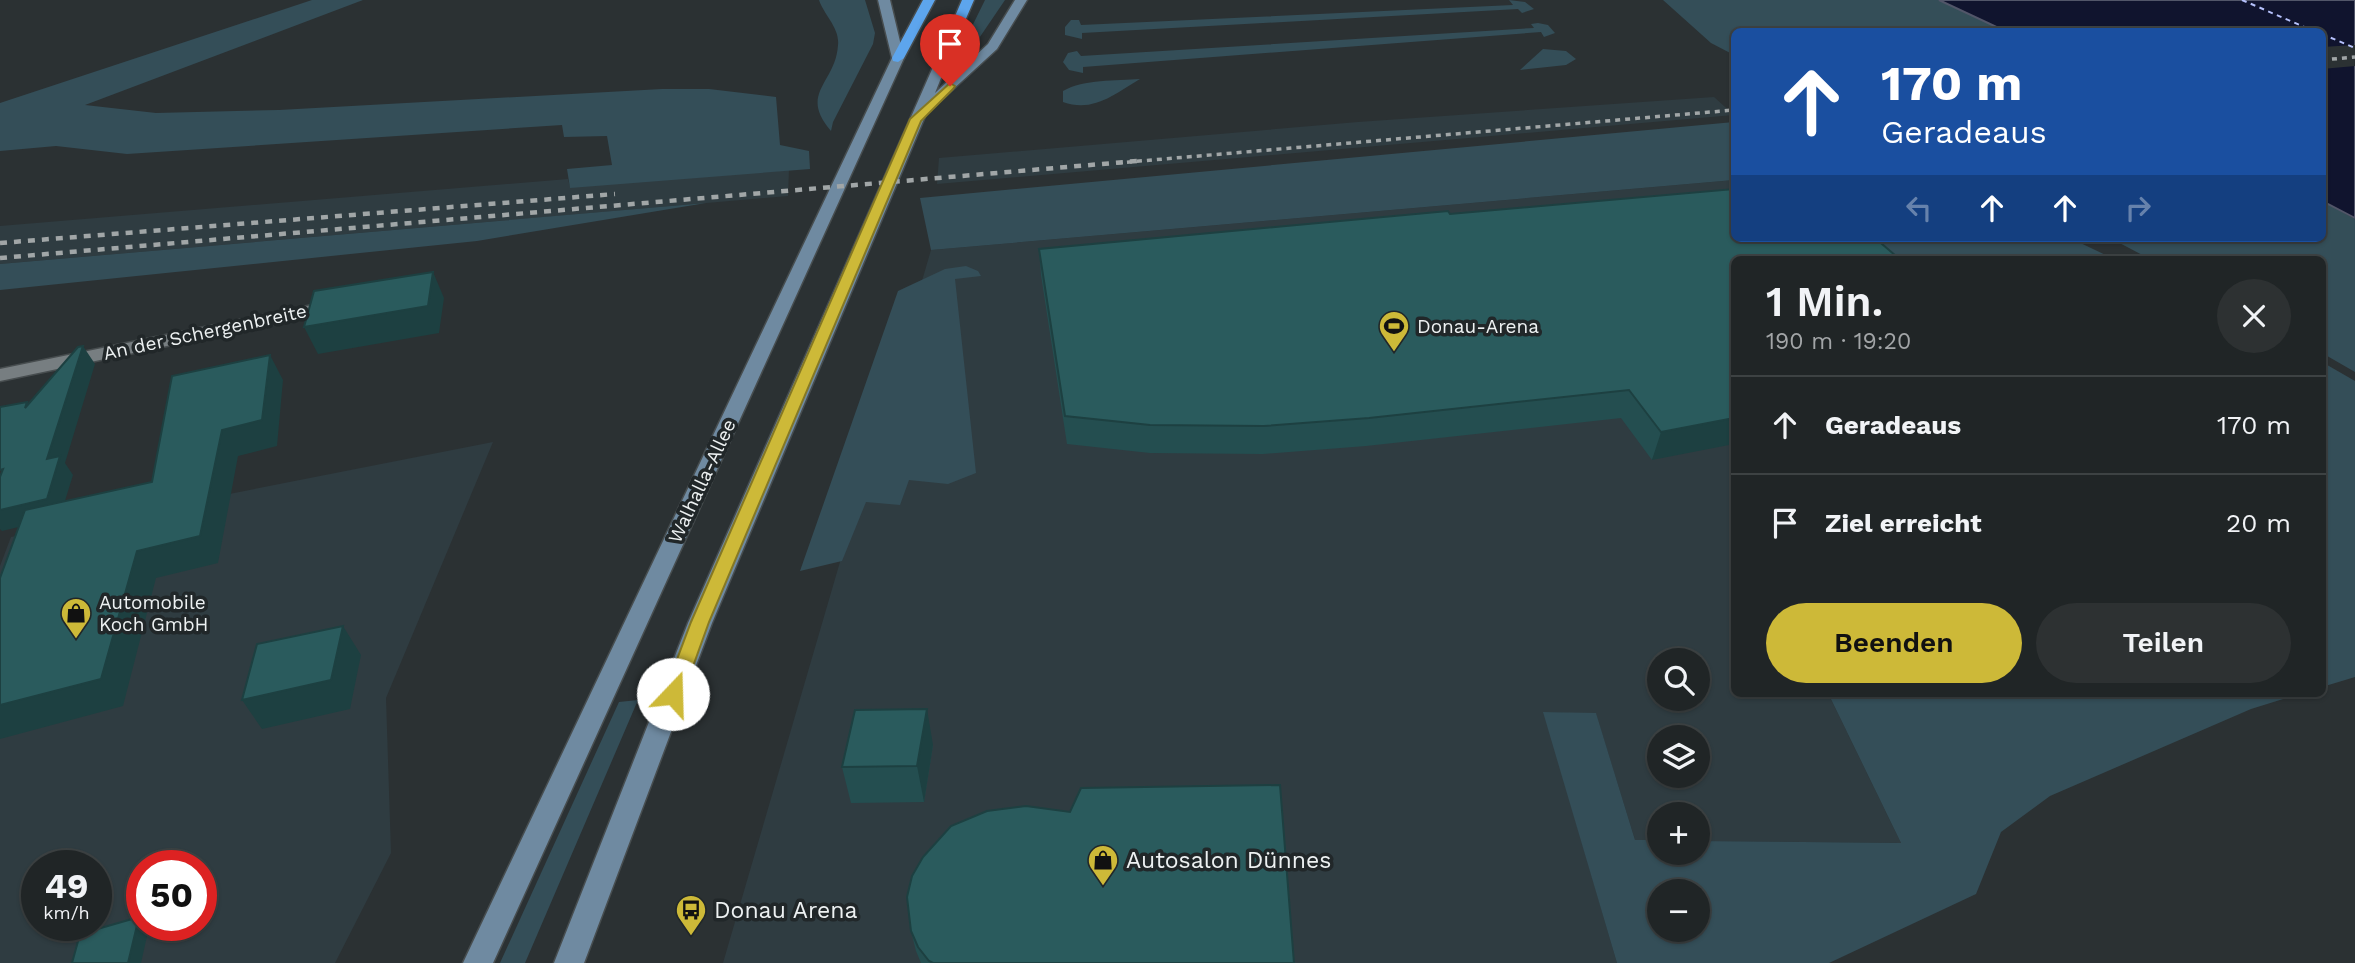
<!DOCTYPE html>
<html lang="de">
<meta charset="utf-8">
<style>
body{margin:0;font-family:"Work Sans",sans-serif;background:#2d3132;color:#f1f3f6;height:100vh;display:flex;flex-direction:column;font-size:26px;white-space:nowrap}
*{box-sizing:border-box;margin:0}
p{font-size:23px;color:#a2a5a7}
.icon{flex:none;width:38px;height:38px;fill:none;stroke:currentColor;stroke-width:2;stroke-linecap:round;stroke-linejoin:round}
.map{position:relative;flex:1;overflow:hidden}
.drawer{position:absolute;left:1731px;top:256px;width:595px;height:441px;display:flex;flex-direction:column;background:#202526;border-radius:10px;box-shadow:0 2px 5px #0004,0 0 0 2px #3d4243}
.drawer>*{flex:none}
.hud{position:absolute;left:1731px;top:28px;width:595px;height:214px;border-radius:10px;box-shadow:0 2px 5px #0004,0 0 0 2px #3d4243;background:#1a4fa0;color:#fff;overflow:hidden}
.tools{position:absolute;left:1647px;top:648px;display:grid;gap:14px}
.tools a{display:grid;place-items:center;width:63px;height:63px;border-radius:50%;background:#202526;box-shadow:0 2px 5px #0004,0 0 0 2px #3d4243;font-size:35px}
.speed{position:absolute;left:21px;top:850px;display:flex;gap:14px;font-size:35px;font-weight:700;text-align:center}
.speed>*{display:grid;place-content:center;width:91px;height:91px;border-radius:50%;background:#202526;box-shadow:0 2px 5px #0004,0 0 0 2px #3d4243;line-height:1}
.speed small{font-size:18px;font-weight:400}
.speed .limit{border:10px solid #d22;background:#fff;color:#111}
.pin{position:absolute;display:grid;place-items:center;width:60px;height:60px;color:#fff;margin:-72px -30px;border-radius:50% 50% 50% 0;rotate:-45deg;box-shadow:0 0 7px #0007}
.pin .icon{rotate:45deg}
.me{position:absolute;width:77px;margin:-38px;rotate:21deg;stroke-linejoin:round;filter:drop-shadow(0 0 5px #0008)}
.turn{display:flex;align-items:center;gap:24px;height:147px;padding:0 35px;font-size:32px}
.turn .icon{width:91px;height:91px;stroke-width:2.5}
.turn b{display:block;font-size:49px;line-height:60px}
.lanes{display:flex;align-items:center;height:66px;padding:0 35px;background:#0003;justify-content:center;gap:35px;direction:ltr}
.lanes .off{opacity:.35}
.round{display:grid;place-items:center;flex:none;width:74px;height:74px;border-radius:37px;background:#2d3132}
.head{display:flex;align-items:center;justify-content:space-between;height:119px;padding:0 35px}
h1{font-size:42px;font-weight:600;line-height:52px}
.primary-button{display:flex;gap:14px;margin-top:auto;padding:14px 35px}
.primary-button a{flex:1;height:80px;border-radius:42px;background:#cdb938;color:#111;font-size:28px;font-weight:600;line-height:80px;text-align:center}
.primary-button a+a{background:#2d3132;color:#f1f3f6}
ul{padding:0;list-style:none}
li{display:flex;align-items:center;gap:21px;height:98px;padding:0 35px;border-top:2px solid #3d4243}
li div{flex:1}
li b{display:block;font-size:26px}
li em{font-style:normal}
.map>svg:first-child{display:block}
.built{fill:#2f3c41;fill-rule:evenodd}
.green{fill:#344e58;fill-rule:evenodd}
.water{fill:#10142e;stroke:#525669;stroke-width:2}
.pier{fill:#2b3133}
.lines{fill:none;stroke-linecap:round;stroke-linejoin:round}
.ferry{stroke:#b5c1fb;stroke-width:2;stroke-dasharray:5 4.5;stroke-linecap:butt}
.street-casing{stroke:#474d4f;stroke-width:3}
.secondary-casing{stroke:#474d4f;stroke-width:3}
.highway-casing{stroke:#474d4f;stroke-width:3}
.street{fill:#777e81;fill-rule:evenodd}
.secondary{fill:#6f8aa1;fill-rule:evenodd}
.highway{fill:#5da5ed;fill-rule:evenodd}
.rail-far1{stroke:#a1a6a7;stroke-width:3.5;stroke-dasharray:5 5;stroke-linecap:butt}
.rail{stroke:#a1a6a7;stroke-width:4.5;stroke-dasharray:7 7;stroke-linecap:butt}
.wall{fill:#244e50}
.shaded-wall{fill:#1d4041}
.building{fill:#2a5b5d;stroke:#1d4041;stroke-width:2}
.route{fill:#cdb938;stroke:#857824;stroke-width:2}
.labels{text-anchor:middle;dominant-baseline:central;stroke-width:7;stroke-linejoin:round;paint-order:stroke}
.poi-label{font-size:19px;fill:#edf1f2;stroke:#212729;text-anchor:start}
.street-label{font-size:19px;fill:#edf1f2;stroke:#212729}
.near-poi-label{font-size:23px;fill:#edf1f2;stroke:#212729;text-anchor:start}
</style>
<div class="map">
<svg width="2355" height="963" viewBox="0 0 2355 963">
<rect width="100%" height="100%" fill="#2b3133"/>
<path class="built" d="M1714,97L1734,115L937,184L939,158L1358,122Z
M789,170L788,196L0,264V226L568,179L570,187Z
M1734,180V693H1828L1901,843L1698,841V814H1659V840H1635L1596,714L1544,712L1617,963H723L931,250ZM1659,660H1698V698H1659ZM1659,737H1698V775H1659Z
M493,442L386,698L391,853L335,963H0V566L11,537ZM37,866H96V926H37ZM142,866H201V926H142Z"/>
<path class="green" d="M312,0H363L85,105L156,113L279,110L662,89H709L776,97L780,145L809,151L810,169L570,188L567,169L612,165L607,136L564,137L562,125L127,154L56,146L0,151V103Z
M819,0H865L875,33L873,44L833,122L831,131C798,93 836,83 838,45C840,28 824,15 819,0Z
M985,0H1005L967,56L953,65Z
M1509,0L1525,2L1534,9L1522,13L1518,9L1082,33V39L1065,35V27L1071,20H1079L1081,25L1513,5Z
M1663,0H1939L2005,31L1734,32V55L1711,43Z
M1538,23L1548,25L1555,33L1544,37L1541,32L1083,67V73L1069,70L1063,62L1068,53L1077,51L1081,56L1534,28L1531,24Z
M1543,49L1566,51L1576,59L1566,65L1520,70Z
M1140,79C1115,94 1093,113 1063,102V91C1084,79 1116,81 1140,79Z
M1734,122V180L931,250L920,198Z
M2322,201L2355,219V372L2322,353V259H2150L2110,238H2322Z
M706,203L477,241L0,290V264Z
M1863,238H2070L2114,259H1887Z
M966,266L978,271L981,276L955,279L976,473L948,484L909,480L900,505L866,502L842,561L800,571L898,291L945,269Z
M2322,362L2355,381V677L2322,687Z
M1828,693H2303L2251,709L2050,796L2001,832L1976,894L1829,963H1617L1543,712L1596,713L1635,840H1659V852H1698V841L1901,843ZM1659,891H1698V929H1659Z
M638,700L525,963H500L619,702Z"/>
<path class="water" d="M1939,0H2355V218L2322,201V32L2005,31Z"/>
<path class="pier" d="M2355,45V66L2322,69V47Z"/>
<g class="lines">
<path class="ferry" d="M2242,0L2316,32
M2322,34L2355,48"/>
<g class="street-casing">
<path id="street" d="M337,300L346,305L343,309L0,381V369Z"/>
</g>
<g class="secondary-casing">
<path id="secondary" d="M878,0H890L904,58L493,963H463L892,58Z
M1015,0H1027L997,49L926,114L712,623L584,963H554L688,623L937,58L943,54L949,58L935,93L988,44Z"/>
</g>
<g class="highway-casing">
<path id="highway" d="M923,0H935L904,58L898,62L893,61L892,58Z
M962,0H974L949,58L943,62L938,61L937,58Z"/>
</g>
<use href="#street" class="street"/>
<use href="#secondary" class="secondary"/>
<use href="#highway" class="highway"/>
<path class="rail-far1" d="M2322,60L2355,57
M1117,163L1734,110"/>
<path class="rail" d="M0,243L615,194
M0,258L1137,161"/>
</g>
<path class="wall" d="M1450,214L1896,256L1895,259H1734L1652,460L1621,418L1366,446L1263,454L1150,453L1067,444L1041,275L1039,249Z
M933,745L924,802L851,803L842,767Z
M911,931L1294,963H921L916,951Z"/>
<path class="shaded-wall" d="M433,272L444,298L439,333L318,354L304,327Z
M83,346L95,364L65,463L73,475L60,517L2,531L0,529V510Z
M270,355L283,380L277,446L238,456L218,563L156,578L123,706L0,739V705L137,551L222,430Z
M1734,418V444L1652,460L1661,432Z
M343,626L361,655L350,709L262,729L242,700Z
M927,709L933,745L924,802L917,766Z
M139,917L142,920V926H147L149,927L141,963H128Z"/>
<path class="building" d="M1734,189V238H1875L1896,256L1868,259H1734V418L1661,432L1629,390L1369,418L1264,426L1150,425L1065,416L1039,249L1448,211L1450,214Z
M433,272L428,306L304,327L314,291Z
M83,346L47,459L60,456L47,499L0,510V477L3,469L0,470V407L27,402L25,408L78,347Z
M270,355L262,420L222,430L200,536L137,551L101,679L0,705V578L25,510L152,482L172,376Z
M343,626L331,680L242,700L257,644Z
M927,709L917,766L842,767L855,710Z
M1280,785L1294,963H933L929,961L918,947L911,931L907,897L912,876L923,857L951,826L987,811L1026,806L1070,812L1081,788Z
M139,917L128,963H72L80,934Z"/>
<path class="route" d="M950,83L955,86L953,89L921,121L709,622L683,694L680,699L673,702L666,699L664,694L691,622L910,119Z"/>
<defs>
<g id="stadium-pin" transform="scale(1.575)"><path d="M0 17L-7.5 6A9.5 9.5 0 1 1 7.5 6Z" fill="#cdb938" stroke="#212729"/><path d="M0-5a6.5 5 0 1 0 0 10a6.5 5 0 1 0 0-10ZM-3.5-1.8h7v3.6h-7Z" fill="#111"/></g>
<g id="shop-pin" transform="scale(1.575)"><path d="M0 17L-7.5 6A9.5 9.5 0 1 1 7.5 6Z" fill="#cdb938" stroke="#212729"/><path d="M-5-2.5h2.3a2.7 3.5 0 0 1 5.4 0H5L5.5 6h-11ZM-1.5-2.5h3a1.5 2.3 0 0 0-3 0Z" fill="#111"/></g>
<g id="bus-pin" transform="scale(1.575)"><path d="M0 17L-7.5 6A9.5 9.5 0 1 1 7.5 6Z" fill="#cdb938" stroke="#212729"/><path d="M-5-6H5V4H4V6H2V4H-2V6H-4V4H-5ZM-3.5-4V0h7V-4ZM-3.5 1.2v1.5H-2V1.2ZM2 1.2v1.5H3.5V1.2Z" fill="#111"/></g>
</defs>
<g fill-rule="evenodd">
<use href="#stadium-pin" x="1394" y="326"/>
<use href="#shop-pin" x="76" y="613"/>
<use href="#shop-pin" x="1103" y="860"/>
<use href="#bus-pin" x="691" y="910"/>
</g>
<g class="labels">
<g class="poi-label">
<text x="1417" y="326">Donau-Arena</text>
<text x="99" y="602">Automobile<tspan x="99" dy="22">Koch GmbH</tspan></text>
</g>
<g class="street-label">
<text transform="translate(205 332) rotate(-12)">An der Schergenbreite</text>
<text transform="translate(702 481) rotate(-65)">Walhalla-Allee</text>
</g>
<g class="near-poi-label">
<text x="1126" y="860">Autosalon Dünnes</text>
<text x="714" y="910">Donau Arena</text>
</g>
</g>
</svg>
<div class="tools">
<a><svg class="icon" aria-label="search" viewBox="0 0 24 24"><circle cx="10" cy="10" r="6"/><path d="M15 15l6 6"/></svg></a>
<a><svg class="icon" aria-label="layers" viewBox="0 0 24 24"><path d="M12 4l9 5-9 5-9-5zM3 14l9 5 9-5"/></svg></a>
<a>+</a>
<a>−</a>
</div>
<div class="speed"><div>49<small>km/h</small></div><div class="limit">50</div></div>
<div class="pin" style="left:950px;top:86px;background:#d93025"><svg class="icon" aria-label="arrive" viewBox="0 0 24 24"><path d="M6 21V4h12l-3 4 3 4H6"/></svg></div>
<svg class="me" style="left:673px;top:694px" viewBox="-20 -20 40 40"><circle r="19" fill="#fff"/><path d="M0-13L10 11 0 6-10 11z" fill="#cdb938"/></svg>
<div class="hud">
<div class="turn"><svg class="icon" aria-label="ahead" viewBox="0 0 24 24"><path d="M12 20V5M6 11l6-6 6 6"/></svg><div><b>170 m</b>Geradeaus</div></div>
<div class="lanes"><svg class="icon off" aria-label="left" viewBox="0 0 24 24"><path d="M17 20v-9H6M10 6l-5 5 5 5"/></svg><svg class="icon" aria-label="ahead" viewBox="0 0 24 24"><path d="M12 20V5M6 11l6-6 6 6"/></svg><svg class="icon" aria-label="ahead" viewBox="0 0 24 24"><path d="M12 20V5M6 11l6-6 6 6"/></svg><svg class="icon off" aria-label="right" viewBox="0 0 24 24"><path d="M7 20v-9h11M14 6l5 5-5 5"/></svg></div>
</div>
<section class="drawer">
<div class="head"><div><h1>1 Min.</h1><p>190 m · 19:20</p></div><a class="round"><svg class="icon" aria-label="close" viewBox="0 0 24 24"><path d="M6 6l12 12M18 6L6 18"/></svg></a></div>
<ul>
<li><svg class="icon" aria-label="ahead" viewBox="0 0 24 24"><path d="M12 20V5M6 11l6-6 6 6"/></svg><div><b>Geradeaus</b></div><em>170 m</em></li>
<li><svg class="icon" aria-label="arrive" viewBox="0 0 24 24"><path d="M6 21V4h12l-3 4 3 4H6"/></svg><div><b>Ziel erreicht</b></div><em>20 m</em></li>
</ul>
<div class="primary-button"><a>Beenden</a><a>Teilen</a></div>
</section>
</div>
